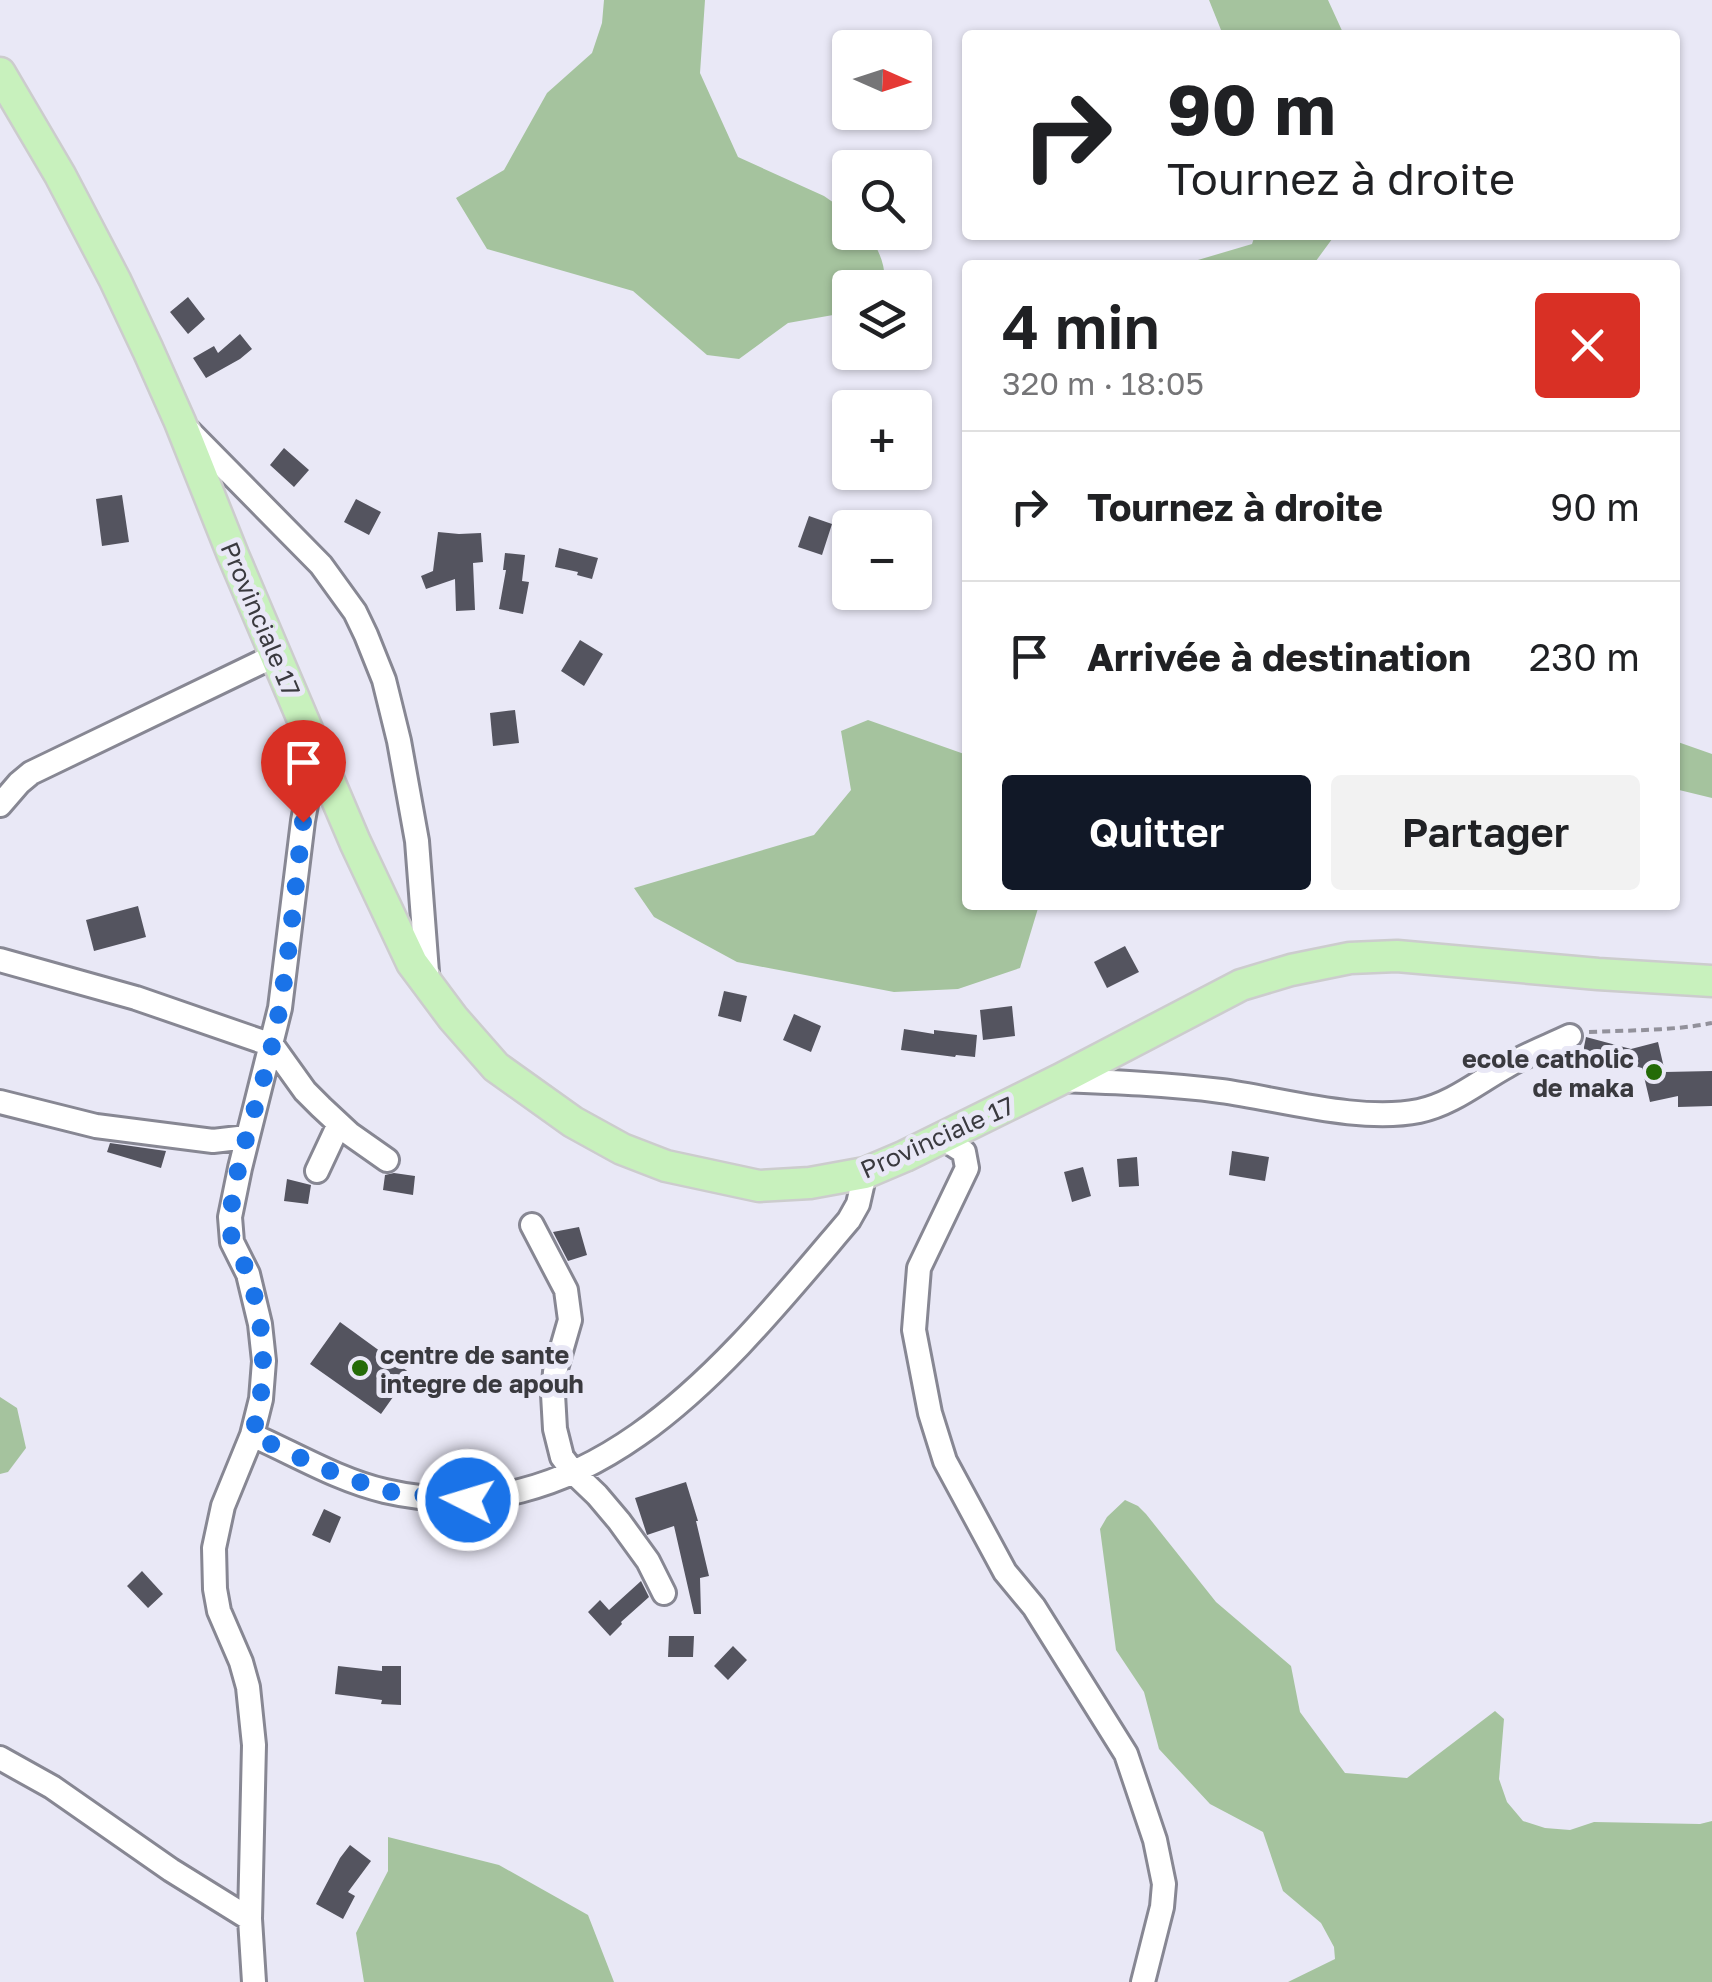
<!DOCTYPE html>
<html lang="fr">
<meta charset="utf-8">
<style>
body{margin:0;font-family:"Golos Text",sans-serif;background:#f2f2f2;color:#202124;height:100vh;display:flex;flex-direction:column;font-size:38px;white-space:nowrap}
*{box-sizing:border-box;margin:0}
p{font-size:32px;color:#757577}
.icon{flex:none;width:55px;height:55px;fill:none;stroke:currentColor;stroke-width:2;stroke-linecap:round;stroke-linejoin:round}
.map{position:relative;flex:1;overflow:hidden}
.panel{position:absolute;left:962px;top:260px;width:718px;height:650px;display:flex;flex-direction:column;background:#fff;border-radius:10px;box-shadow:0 2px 8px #0004}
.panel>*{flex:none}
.hud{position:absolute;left:962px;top:30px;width:718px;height:210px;border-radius:10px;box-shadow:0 2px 8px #0004;background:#fff;color:#202124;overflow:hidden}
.needle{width:65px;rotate:93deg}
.buttons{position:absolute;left:832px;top:30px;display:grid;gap:20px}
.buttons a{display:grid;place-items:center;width:100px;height:100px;border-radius:10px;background:#fff;box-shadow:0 2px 8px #0004;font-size:50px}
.pin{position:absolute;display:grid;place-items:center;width:85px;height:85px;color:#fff;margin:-102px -42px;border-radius:50% 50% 50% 0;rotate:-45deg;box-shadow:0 0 10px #0007}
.pin .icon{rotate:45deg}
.me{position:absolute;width:110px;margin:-55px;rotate:275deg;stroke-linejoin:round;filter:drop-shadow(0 0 8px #0008)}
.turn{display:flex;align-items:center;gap:35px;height:210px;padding:0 40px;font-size:45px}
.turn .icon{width:130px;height:130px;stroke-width:2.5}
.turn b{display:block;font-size:70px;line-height:85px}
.round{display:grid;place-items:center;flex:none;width:105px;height:105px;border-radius:10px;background:#f2f2f2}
.overview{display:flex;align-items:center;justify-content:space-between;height:170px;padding:0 40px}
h1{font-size:60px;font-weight:600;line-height:75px}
.primary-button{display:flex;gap:20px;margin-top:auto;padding:20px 40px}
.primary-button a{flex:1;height:115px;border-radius:10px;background:#111827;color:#fff;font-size:40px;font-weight:600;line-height:115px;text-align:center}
.primary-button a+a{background:#f2f2f2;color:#202124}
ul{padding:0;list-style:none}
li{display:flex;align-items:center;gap:30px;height:150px;padding:0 40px;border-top:2px solid #e0e0e0}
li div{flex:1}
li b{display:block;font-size:38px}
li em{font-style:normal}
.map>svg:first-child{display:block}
.green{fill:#a5c39e}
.building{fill:#54545f}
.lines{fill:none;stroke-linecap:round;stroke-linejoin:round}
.minor-casing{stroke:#878793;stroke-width:28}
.major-casing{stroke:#cccccd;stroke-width:35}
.path{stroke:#92919b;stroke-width:4;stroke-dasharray:8 5;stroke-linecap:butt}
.minor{stroke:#fff;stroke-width:22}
.major{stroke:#c8f1bd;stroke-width:30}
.route{stroke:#1a73e8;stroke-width:18;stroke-dasharray:0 32.4}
.poi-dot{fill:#246b07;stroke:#e9e8f6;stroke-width:4}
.labels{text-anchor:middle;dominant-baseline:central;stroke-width:10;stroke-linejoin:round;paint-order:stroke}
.street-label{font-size:25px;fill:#3a3a3f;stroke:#e9e8f6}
.poi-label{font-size:25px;font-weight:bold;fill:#3a3a3f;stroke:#e9e8f6;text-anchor:end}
</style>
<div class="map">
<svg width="1712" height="1982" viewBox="0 0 1712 1982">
<rect width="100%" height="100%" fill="#e9e8f6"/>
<path class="green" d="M604,0H705L700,73L738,157L824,196L850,214V232L866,233C879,248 887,267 884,287L850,288V312L788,323L739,359L707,355L633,291L487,249L456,198L504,170L547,93L592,53L602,23Z
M1209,0H1328L1344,35H1223Z
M1255,235H1335L1313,265H1181L1252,244Z
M868,720L967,755L968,905H1039L1020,968L958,989L894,992L737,962L654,917L634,888L814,835L851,790L841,731Z
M1675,741L1712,754V798L1675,789Z
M0,1397L17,1408L26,1448L8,1472L0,1474Z
M1125,1500L1138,1506L1146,1514L1216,1602L1291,1666L1300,1712L1345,1773L1407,1778L1495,1711L1504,1719L1499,1779L1507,1802L1523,1821L1545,1828L1570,1830L1594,1822L1700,1824L1712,1821V1982H1288L1335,1959L1334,1947L1321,1923L1283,1891L1263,1832L1210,1804L1159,1749L1144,1692L1116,1650L1100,1529L1107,1517Z
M388,1837L499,1865L588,1915L614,1982H364L356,1933L388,1871Z"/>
<path class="building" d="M188,297L205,319L188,334L170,312Z
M240,334L252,349L240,359L206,378L193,358L214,346L218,353Z
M284,448L309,470L294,487L270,465Z
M122,495L129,542L102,546L96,499Z
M356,499L381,512L369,535L344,522Z
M809,516L832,524L822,555L798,547Z
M438,532L459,534L481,533L483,562L473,563L475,610L456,611L455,579L426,589L421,576L433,571Z
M559,548L598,558L592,579L577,575L578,572L555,567Z
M505,553L525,555L522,581L529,582L523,614L499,609L506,570H503Z
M580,640L603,654L584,686L561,671Z
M515,710L519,743L493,746L490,713Z
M138,906L146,937L94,951L86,920Z
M1125,946L1139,972L1107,988L1094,962Z
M724,991L747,996L741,1022L718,1016Z
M1012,1006L1015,1036L983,1040L980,1010Z
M794,1014L821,1026L811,1052L783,1040Z
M904,1029L934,1034V1030L977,1035L975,1057L956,1055L955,1057L901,1050Z
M1586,1037L1631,1049L1658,1042L1665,1072L1712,1071V1106L1678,1107V1096L1650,1102L1642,1068L1583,1052Z
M110,1143L166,1151L161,1168L107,1152Z
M1232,1151L1269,1157L1265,1181L1229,1175Z
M1137,1157L1139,1186L1119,1187L1117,1159Z
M1083,1167L1091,1196L1072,1202L1064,1172Z
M394,1173L415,1176L413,1195L383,1190L385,1175Z
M287,1179L311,1185L308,1204L284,1201Z
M579,1227L587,1255L568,1261L553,1232Z
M340,1322L410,1373L381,1414L310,1364Z
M686,1482L698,1521H696L709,1576L700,1578L701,1614H694L674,1526L647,1535L635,1498Z
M324,1509L341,1517L330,1543L312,1535Z
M142,1571L163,1594L148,1608L127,1586Z
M641,1581L649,1597L621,1622L622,1624L610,1636L588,1612L600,1600L609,1610Z
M669,1636H694L693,1657H668Z
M733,1646L747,1660L728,1680L714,1666Z
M338,1666L382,1671V1666H401V1705L381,1704L382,1700L335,1694Z
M350,1845L371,1861L348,1892L355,1896L343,1919L316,1904L340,1858Z"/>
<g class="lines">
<g class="minor-casing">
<path id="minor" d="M190,432L321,565L355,612L366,635L384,680L399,741L417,841L428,985
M0,805L19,783L31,773L276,655
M0,960L136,998L272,1045L305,1091L321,1107L350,1134L387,1160
M1059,1080C1113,1082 1167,1084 1221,1091C1280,1099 1360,1123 1419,1111C1452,1104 1478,1082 1507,1066C1527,1054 1549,1046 1570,1036
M0,1102L96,1126L213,1141L247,1137
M941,1137L964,1152L967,1168L919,1268L914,1330L930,1413L945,1461L1005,1572L1034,1607L1126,1754L1155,1840L1164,1884L1162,1907L1143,1982
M317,1171L339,1124
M532,1225L566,1290L570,1320L555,1372L553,1394L555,1429L562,1457L574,1473L597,1495L619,1521L648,1561L664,1593
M252,1435C295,1454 338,1480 385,1491C593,1539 730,1360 849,1220L858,1204L865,1173
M0,1758L52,1787L171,1870L250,1919
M254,1982L250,1919L254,1745L248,1687L241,1662L219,1611L215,1589L214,1548L223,1506L252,1435L261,1399L264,1361L260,1324L248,1274L232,1242L230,1217L240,1168L280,1008L303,821L316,750"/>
</g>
<g class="major-casing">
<path id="major" d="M0,73L60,175L115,280L148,350L180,422L233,555L355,842L412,963L453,1018L496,1067L573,1122L622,1149L666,1166L759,1186L810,1183L865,1173L905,1156L1059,1080L1241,985L1291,970L1350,958L1397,956L1598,974L1712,981"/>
</g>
<path class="path" d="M1589,1032C1631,1030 1671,1031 1712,1023"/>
<use href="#minor" class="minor"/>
<use href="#major" class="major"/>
</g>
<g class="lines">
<path class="route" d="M303,822C294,895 289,969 273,1041C260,1101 235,1159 230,1220C228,1242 243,1257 249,1277C266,1330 268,1382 252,1435L320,1467L384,1491L468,1500"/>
</g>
<g class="poi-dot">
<circle cx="1654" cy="1072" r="10"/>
<circle cx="360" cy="1368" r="10"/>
</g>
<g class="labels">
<g class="street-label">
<text transform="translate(261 619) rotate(67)">Provinciale 17</text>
<text transform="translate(937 1137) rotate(-24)">Provinciale 17</text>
</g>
<g class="poi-label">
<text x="1634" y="1058">ecole catholic<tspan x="1634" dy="29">de maka</tspan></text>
<text x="380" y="1354" text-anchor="start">centre de sante<tspan x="380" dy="29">integre de apouh</tspan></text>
</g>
</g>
</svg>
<div class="buttons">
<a><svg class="needle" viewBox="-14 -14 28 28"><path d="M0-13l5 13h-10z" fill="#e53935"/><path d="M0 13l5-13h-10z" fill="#757577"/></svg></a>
<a><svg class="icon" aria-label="search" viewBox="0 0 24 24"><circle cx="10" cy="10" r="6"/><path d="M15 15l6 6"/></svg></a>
<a><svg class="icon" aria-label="layers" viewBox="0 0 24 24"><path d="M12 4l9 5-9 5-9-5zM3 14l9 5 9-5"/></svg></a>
<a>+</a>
<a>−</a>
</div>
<div class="pin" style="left:303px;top:822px;background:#d93025"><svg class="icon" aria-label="arrive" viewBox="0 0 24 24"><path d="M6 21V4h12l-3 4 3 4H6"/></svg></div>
<svg class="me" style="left:468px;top:1500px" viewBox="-20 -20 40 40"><circle r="17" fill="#1a73e8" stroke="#fff" stroke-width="3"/><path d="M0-11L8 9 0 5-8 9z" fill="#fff"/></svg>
<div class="hud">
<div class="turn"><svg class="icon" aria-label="right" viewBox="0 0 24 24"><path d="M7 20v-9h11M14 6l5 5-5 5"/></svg><div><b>90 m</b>Tournez à droite</div></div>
</div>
<section class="panel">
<div class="overview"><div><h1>4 min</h1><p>320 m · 18:05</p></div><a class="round" style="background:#d93025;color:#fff"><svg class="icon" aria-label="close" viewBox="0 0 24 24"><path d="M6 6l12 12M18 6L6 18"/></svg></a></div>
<ul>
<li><svg class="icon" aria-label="right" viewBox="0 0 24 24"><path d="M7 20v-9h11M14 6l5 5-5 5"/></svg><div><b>Tournez à droite</b></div><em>90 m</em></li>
<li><svg class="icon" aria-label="arrive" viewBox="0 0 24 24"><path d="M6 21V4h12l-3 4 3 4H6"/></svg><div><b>Arrivée à destination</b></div><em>230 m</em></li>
</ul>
<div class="primary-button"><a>Quitter</a><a>Partager</a></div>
</section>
</div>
